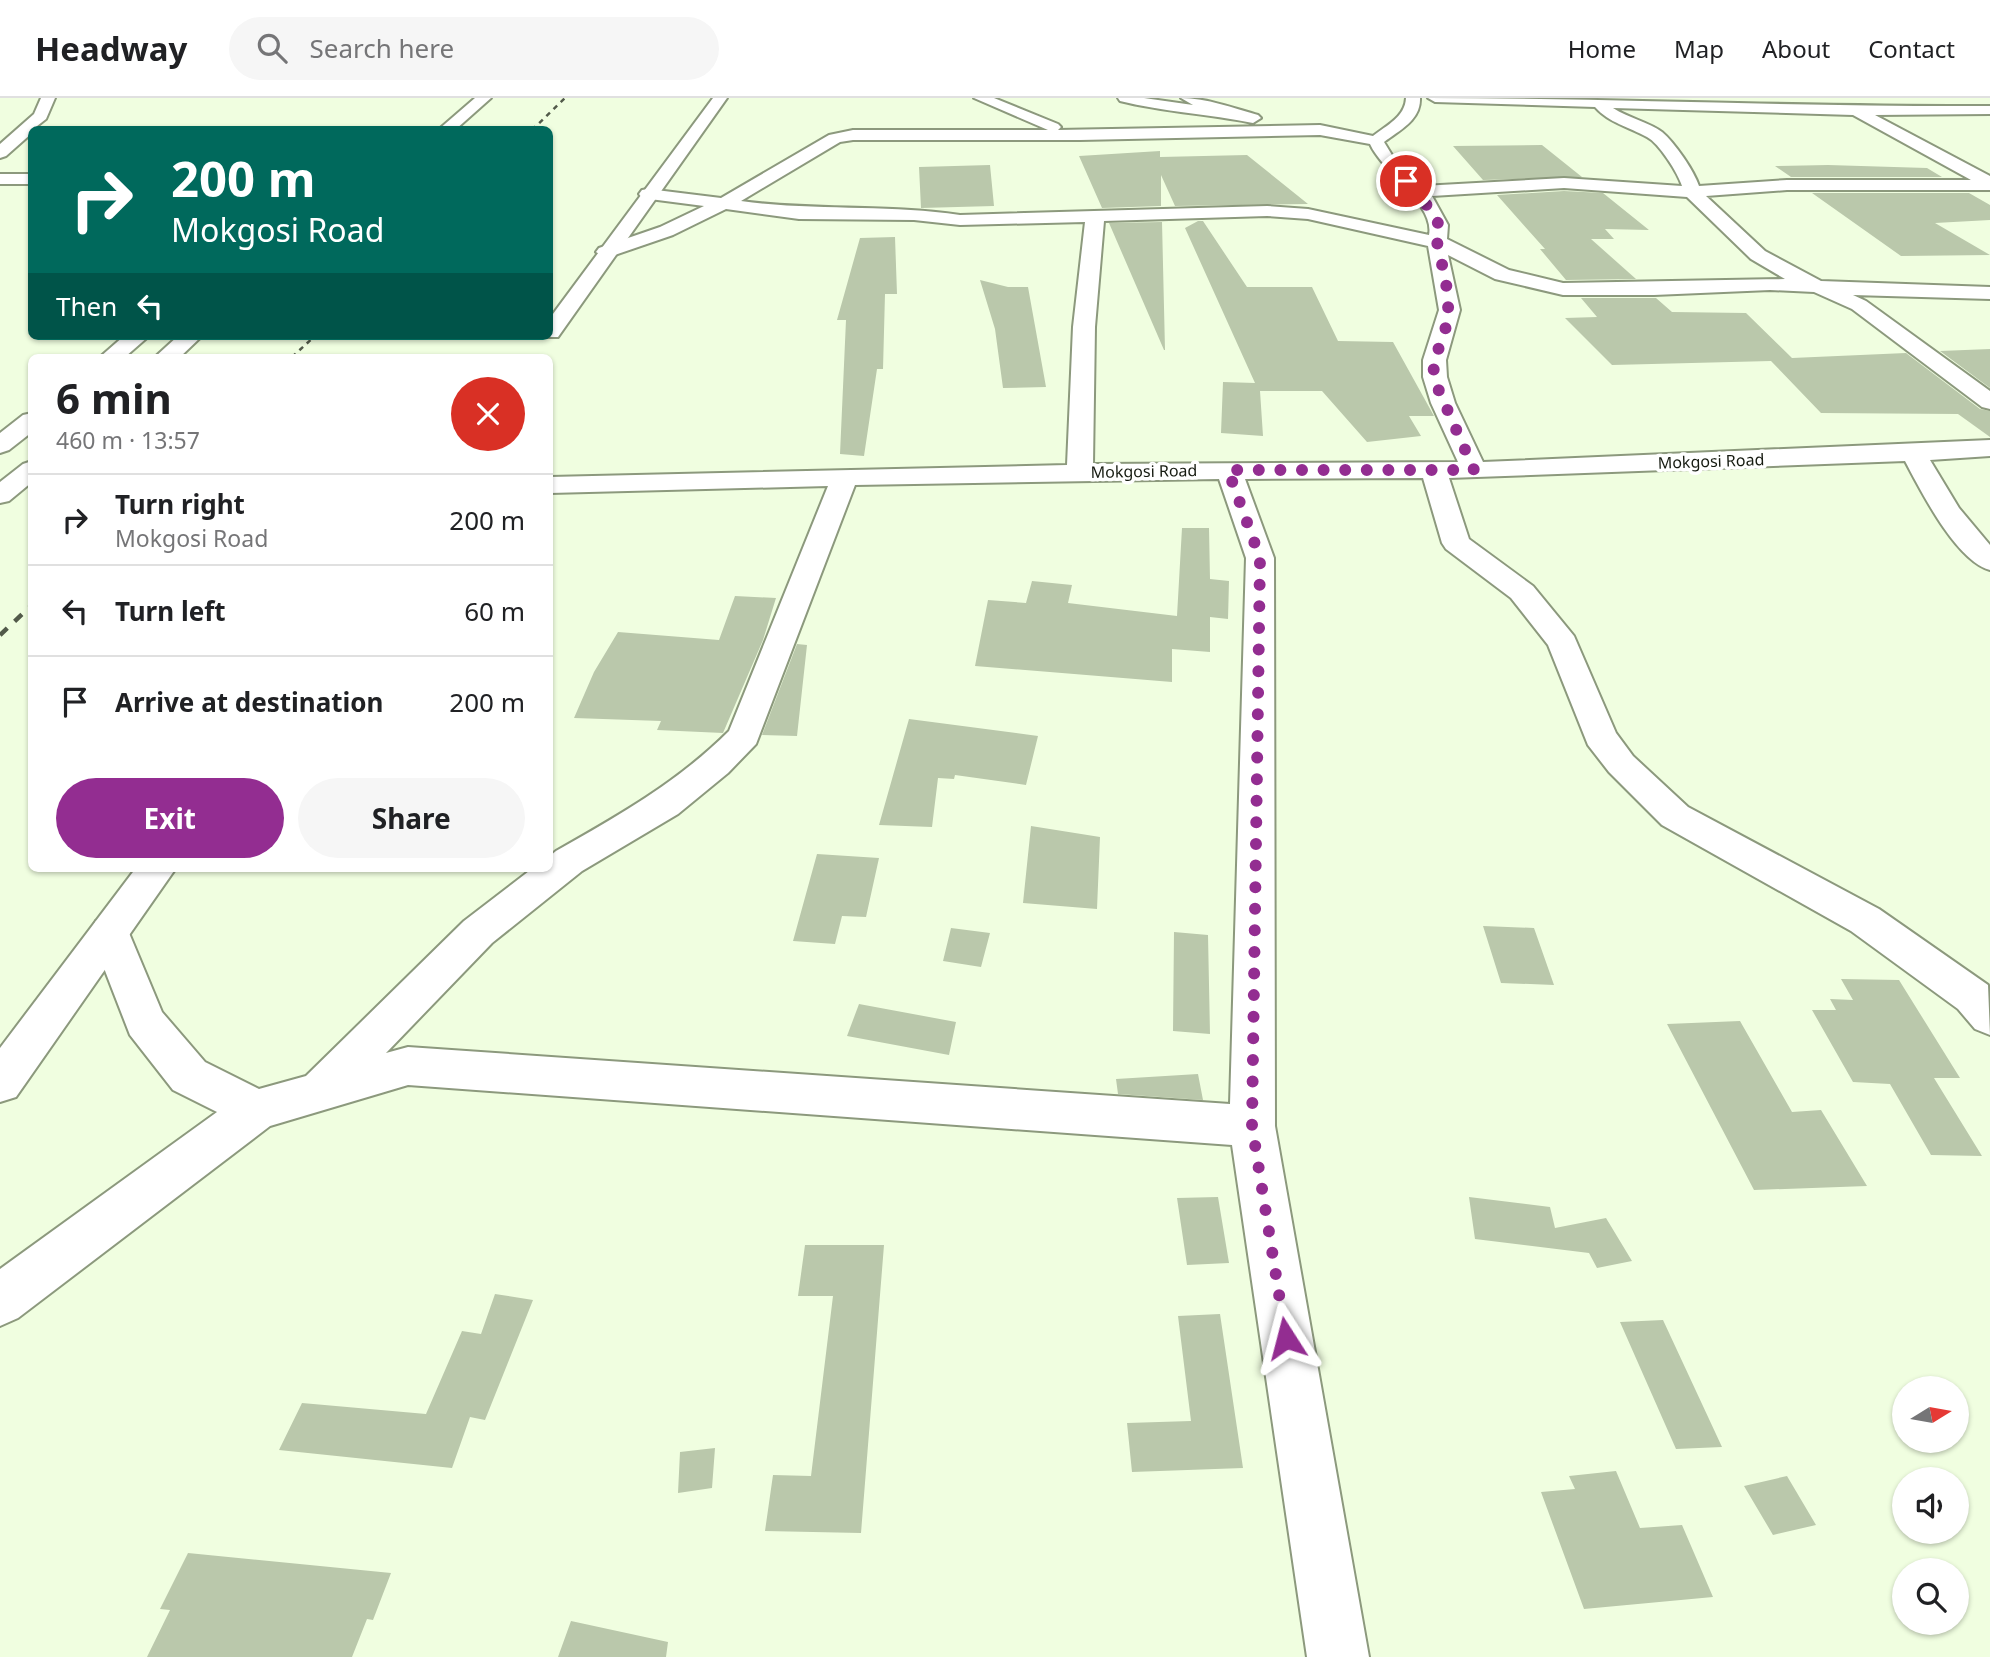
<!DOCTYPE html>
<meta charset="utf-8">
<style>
body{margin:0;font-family:"Noto Sans",sans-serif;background:#f6f6f6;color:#202124;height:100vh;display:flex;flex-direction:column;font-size:26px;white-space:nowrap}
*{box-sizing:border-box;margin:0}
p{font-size:23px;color:#757577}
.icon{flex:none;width:38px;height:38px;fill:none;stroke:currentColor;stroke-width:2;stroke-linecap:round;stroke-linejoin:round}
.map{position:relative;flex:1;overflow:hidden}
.drawer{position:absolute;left:28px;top:256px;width:525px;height:518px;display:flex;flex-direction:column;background:#fff;border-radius:10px;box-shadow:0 2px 5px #0004}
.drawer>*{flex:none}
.banner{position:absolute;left:28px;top:28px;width:525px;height:214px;border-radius:10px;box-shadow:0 2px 5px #0004;background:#00695c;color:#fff;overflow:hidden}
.needle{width:46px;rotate:79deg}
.tools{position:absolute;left:1892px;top:1278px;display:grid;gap:14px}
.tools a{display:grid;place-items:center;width:77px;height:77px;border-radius:50%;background:#fff;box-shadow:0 2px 5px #0004;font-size:35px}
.pin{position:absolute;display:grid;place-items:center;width:60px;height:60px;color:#fff;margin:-30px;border:4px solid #fff;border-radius:50%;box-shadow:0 2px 7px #0007}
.me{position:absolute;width:77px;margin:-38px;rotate:351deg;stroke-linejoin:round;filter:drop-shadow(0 0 5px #0008)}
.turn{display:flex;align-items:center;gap:24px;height:147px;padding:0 28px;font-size:32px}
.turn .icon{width:91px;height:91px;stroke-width:2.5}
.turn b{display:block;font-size:49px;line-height:60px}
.then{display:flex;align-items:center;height:66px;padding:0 28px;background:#0003;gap:14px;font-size:26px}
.round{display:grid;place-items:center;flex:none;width:74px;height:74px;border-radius:37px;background:#f6f6f6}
.headline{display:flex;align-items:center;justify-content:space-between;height:119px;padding:0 28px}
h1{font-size:42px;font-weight:700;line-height:52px}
.primary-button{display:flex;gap:14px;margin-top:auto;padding:14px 28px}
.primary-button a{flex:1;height:80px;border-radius:42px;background:#932d91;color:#fff;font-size:28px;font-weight:700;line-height:80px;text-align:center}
.primary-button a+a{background:#f6f6f6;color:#202124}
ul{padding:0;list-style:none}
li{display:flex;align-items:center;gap:21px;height:91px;padding:0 28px;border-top:2px solid #e0e0e0}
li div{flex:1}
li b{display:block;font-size:26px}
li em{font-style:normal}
header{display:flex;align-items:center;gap:42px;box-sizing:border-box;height:98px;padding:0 35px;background:#fff;border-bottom:2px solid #e0e0e0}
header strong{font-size:33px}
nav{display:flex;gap:38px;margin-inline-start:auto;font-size:24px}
.search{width:490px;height:63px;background:#f6f6f6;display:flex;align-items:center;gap:18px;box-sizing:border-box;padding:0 24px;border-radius:38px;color:#757577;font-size:26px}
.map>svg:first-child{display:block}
.building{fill:#bac8ab}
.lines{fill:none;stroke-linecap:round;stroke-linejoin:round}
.minor-casing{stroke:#8c997d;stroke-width:4}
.tertiary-casing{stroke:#8c997d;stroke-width:4}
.minor{fill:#fff;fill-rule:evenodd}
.tertiary{fill:#fff;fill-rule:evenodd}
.rail-far1{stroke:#525a4a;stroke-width:2.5;stroke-dasharray:5 5;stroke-linecap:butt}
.rail{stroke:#525a4a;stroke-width:4.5;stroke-dasharray:10 10;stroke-linecap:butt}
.route{stroke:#932d91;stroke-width:12;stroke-dasharray:0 21.6}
.labels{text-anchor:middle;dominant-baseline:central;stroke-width:7;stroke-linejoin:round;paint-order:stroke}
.far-street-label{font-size:16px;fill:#151a10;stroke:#fff}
</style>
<header>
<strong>Headway</strong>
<div class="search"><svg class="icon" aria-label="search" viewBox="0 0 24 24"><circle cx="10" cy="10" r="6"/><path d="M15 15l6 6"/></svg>Search here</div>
<nav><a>Home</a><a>Map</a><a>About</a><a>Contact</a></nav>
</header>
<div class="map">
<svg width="1990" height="1559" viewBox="0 0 1990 1559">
<rect width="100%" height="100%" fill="#f0fee0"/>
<path class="building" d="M1542,47L1582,79L1483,82L1453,48Z
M1160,53V59L1247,57L1308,106L1175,108L1161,77V108L1102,110L1079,58Z
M990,67L994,108L921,110L919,69Z
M1828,67L1927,70L1942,79H1791L1775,68Z
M1564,93L1603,95L1649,132L1605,131L1614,141H1591L1636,181L1566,182L1540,151H1545L1497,97Z
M1812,95H1969L1990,107V122L1935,125L1990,157L1901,158Z
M1198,123H1203L1247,189H1312L1338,243L1393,244L1434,318H1409L1421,338L1367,344L1322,293H1260L1263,338L1221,335L1223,284L1255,285L1185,130Z
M1162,124L1165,252H1164L1109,125Z
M895,139L897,196H885L883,271H877L864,358L840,356L846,222H837L860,140Z
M980,182L1008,189H1028L1046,289L1003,290L995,231Z
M1581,200H1656L1672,214L1746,215L1792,260L1906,255L1980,311L1990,313V339L1958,316L1821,315L1771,263L1612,267L1565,220L1597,219Z
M1990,251V290L1940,253Z
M1182,430H1209L1210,481L1229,483L1228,521L1210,519V554L1172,551V584L975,568L988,502L1026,505L1032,483L1072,487L1068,505L1177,518Z
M735,498L776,500L763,542L723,635L657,632L661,623L574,620L594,574L618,534L719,542Z
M797,546L807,547L797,638L762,637Z
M909,621L1038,638L1026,687L955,677L954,681L938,680L932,729L879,727Z
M1031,728L1100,739L1097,811L1023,805Z
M817,756L879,760L866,819L842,818L835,846L793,843Z
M1483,828L1534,830L1554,887L1501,885Z
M951,830L990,835L981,869L943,863Z
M1174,834L1208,837L1210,936L1173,933Z
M1841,881L1899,882L1960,980H1934L1982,1058L1931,1057L1890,986L1853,984L1812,912H1836L1830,901L1853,902Z
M859,906L956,924L949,957L847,938Z
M1740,923L1792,1014L1821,1012L1867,1088L1754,1092L1667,926Z
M1198,976L1203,1002L1118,996L1116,981Z
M1218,1099L1229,1165L1187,1167L1177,1100Z
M1469,1099L1550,1109L1555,1130L1606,1120L1632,1163L1597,1170L1589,1155L1475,1141Z
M805,1147H884L861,1435L765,1433L773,1377L811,1378L833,1198H798Z
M495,1196L533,1202L485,1322L470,1319L452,1370L279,1352L302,1305L426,1316L462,1233L481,1236Z
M1220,1216L1243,1370L1132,1374L1127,1325L1191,1323L1178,1218Z
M1663,1222L1722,1349L1676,1351L1620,1224Z
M715,1350L712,1390L678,1395L680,1354Z
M1616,1373L1640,1430L1682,1427L1713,1499L1584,1511L1541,1394L1575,1391L1569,1378Z
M1787,1378L1816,1427L1773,1437L1744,1388Z
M188,1455L391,1475L373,1522L367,1521L352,1559H147L170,1512L160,1511Z
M571,1523L668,1544L666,1559H558Z"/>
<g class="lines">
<g class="minor-casing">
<path id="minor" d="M41,0H55L46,21L32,32V35L6,58L0,60V46L34,16Z
M475,0H491L455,32H438Z
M974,0H994L1058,26L1061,29L1058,32L1320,27L1373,38C1387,27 1405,19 1406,0H1420C1421,22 1400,32 1384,44L1395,62L1422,88L1564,80L1682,88C1678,75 1659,45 1647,39C1629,29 1609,25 1595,9L1435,4L1428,0C1615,0 1802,9 1990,8V16L1875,17L1990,78V92H1787L1706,98L1765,153L1821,183L1990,189V201L1853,197L1866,203L1990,293V311L1982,309L1852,211L1814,194L1770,192L1654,197H1563L1495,181L1448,157L1460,212L1446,262L1447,279L1455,305L1483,364L1990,342V358L1930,362L1959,410L1990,447V472C1956,463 1921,393 1905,363L1449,380L1469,441L1533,488L1574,538L1616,635L1633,658L1688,709L1879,811L1988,887L1990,937L1975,931L1958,911L1851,833L1662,727L1609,674L1588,647L1548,547L1511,500L1446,451L1442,445L1423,380L1245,381L1274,460L1275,1028L1369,1559H1307L1232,1047L408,987L270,1028L18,1220L0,1228V1171L217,1014L173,992L130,937L90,834L96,823L110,818L124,823L162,914L205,964L259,991L306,978L464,823L533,770H550V758L556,753C618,718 678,684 729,633L828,388L550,395V379L1067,367L1073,229L1085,124L960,127L914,122L799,121L726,111L673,137L606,160L596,154L599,150L660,129L704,108L642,100L639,96L642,92L648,91L721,100L829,37L853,32H1048ZM1613,10L1853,17L1971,82H1787L1699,88C1694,73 1675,45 1662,34C1649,24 1628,20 1613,10ZM1320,37L1370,46C1383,75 1435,106 1429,137L1308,111L1267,108L960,117C887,106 814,113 741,103L840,44L853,42H1080ZM1564,90L1687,99L1751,161L1785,181L1563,185L1509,172L1447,141L1448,127L1432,98ZM1267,118L1308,121L1428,148L1439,212L1423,262V279L1431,305L1458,364L1093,366L1095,229L1104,123ZM1219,381L1246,460L1230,1006L408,949L386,955L492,845L582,773L678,716L728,675L756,646L855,387Z
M1118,0H1144L1193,7L1181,0C1207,0 1233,10 1258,17L1261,20L1253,25C1209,16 1164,14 1120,3Z
M0,76H32V86H0Z
M124,238H149L125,259H100Z
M178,238H202L180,259H155Z
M32,315V334L9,352L0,355V335L23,317Z
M32,363V384L9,403L0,405V384L23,366Z"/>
</g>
<g class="tertiary-casing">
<path id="tertiary" d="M713,0H727L558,239H542L550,238V220Z
M136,770H176L16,999L0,1004V950Z"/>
</g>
<use href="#minor" class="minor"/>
<use href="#tertiary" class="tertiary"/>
<path class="rail-far1" d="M532,32L565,0
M292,259L315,238"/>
<path class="rail" d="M0,537L32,507"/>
</g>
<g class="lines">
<path class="route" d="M1286,1240L1252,1028L1260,460L1228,372H1474L1436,286L1433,267L1449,220L1446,184L1437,144L1440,129L1431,112L1406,83"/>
</g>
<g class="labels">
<g class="far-street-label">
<text transform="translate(1711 363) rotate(-2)">Mokgosi Road</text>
<text transform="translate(1144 373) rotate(-1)">Mokgosi Road</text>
</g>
</g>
</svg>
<div class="tools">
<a><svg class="needle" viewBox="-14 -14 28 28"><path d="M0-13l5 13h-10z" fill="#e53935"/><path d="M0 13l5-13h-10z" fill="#757577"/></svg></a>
<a><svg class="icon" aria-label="sound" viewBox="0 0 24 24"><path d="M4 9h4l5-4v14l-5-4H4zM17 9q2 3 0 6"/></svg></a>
<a><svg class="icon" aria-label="search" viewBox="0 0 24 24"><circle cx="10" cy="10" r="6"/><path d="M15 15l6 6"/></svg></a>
</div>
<div class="pin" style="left:1406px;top:83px;background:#d93025"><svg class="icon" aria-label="arrive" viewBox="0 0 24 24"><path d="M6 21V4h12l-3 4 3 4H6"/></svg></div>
<svg class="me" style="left:1286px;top:1240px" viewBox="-20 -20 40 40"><path d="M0-17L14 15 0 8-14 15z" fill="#932d91" stroke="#fff" stroke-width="4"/></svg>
<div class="banner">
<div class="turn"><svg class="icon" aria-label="right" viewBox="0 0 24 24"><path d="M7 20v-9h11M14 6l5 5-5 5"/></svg><div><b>200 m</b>Mokgosi Road</div></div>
<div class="then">Then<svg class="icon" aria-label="left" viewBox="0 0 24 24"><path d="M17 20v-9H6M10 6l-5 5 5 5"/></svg></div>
</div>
<section class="drawer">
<div class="headline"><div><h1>6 min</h1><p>460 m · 13:57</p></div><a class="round" style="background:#d93025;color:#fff"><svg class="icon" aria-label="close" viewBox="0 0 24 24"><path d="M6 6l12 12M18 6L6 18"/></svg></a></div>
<ul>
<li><svg class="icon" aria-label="right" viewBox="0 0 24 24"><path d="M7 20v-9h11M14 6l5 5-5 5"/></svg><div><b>Turn right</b><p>Mokgosi Road</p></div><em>200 m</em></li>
<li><svg class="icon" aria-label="left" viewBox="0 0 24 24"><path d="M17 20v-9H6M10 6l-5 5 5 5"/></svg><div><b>Turn left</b></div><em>60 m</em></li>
<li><svg class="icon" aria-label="arrive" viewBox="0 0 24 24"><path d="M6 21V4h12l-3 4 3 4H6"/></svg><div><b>Arrive at destination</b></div><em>200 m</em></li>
</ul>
<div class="primary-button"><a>Exit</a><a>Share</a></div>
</section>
</div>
